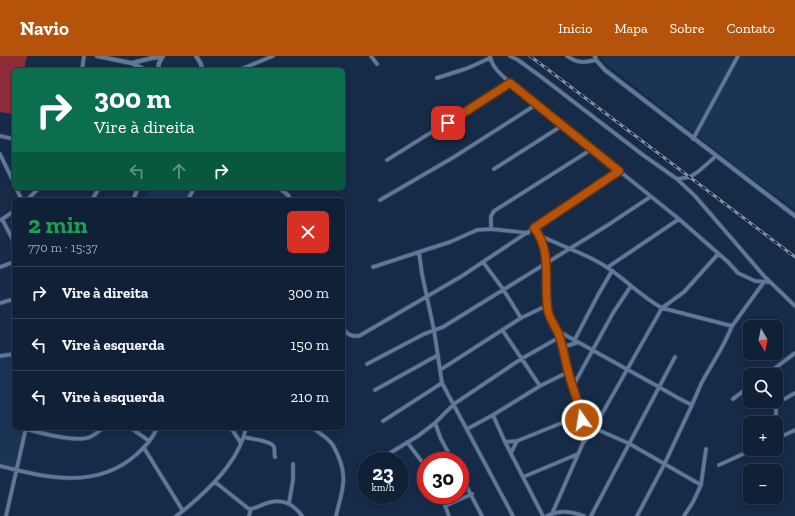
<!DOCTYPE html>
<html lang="pt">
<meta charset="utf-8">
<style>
body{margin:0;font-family:"Zilla Slab",serif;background:#19283e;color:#f1f3f6;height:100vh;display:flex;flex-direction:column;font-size:15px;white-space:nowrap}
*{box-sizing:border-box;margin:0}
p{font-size:13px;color:#9ca3ad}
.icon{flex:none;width:22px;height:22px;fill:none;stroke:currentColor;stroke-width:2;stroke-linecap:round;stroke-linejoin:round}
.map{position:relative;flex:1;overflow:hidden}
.side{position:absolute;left:12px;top:142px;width:333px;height:232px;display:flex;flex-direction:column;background:#102036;border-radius:6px;box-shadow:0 2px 6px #0003,0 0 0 1px #303e51}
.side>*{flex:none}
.banner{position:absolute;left:12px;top:12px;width:333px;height:122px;border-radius:6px;box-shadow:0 2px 6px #0003,0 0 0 1px #303e51;background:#0b6e4f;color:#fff;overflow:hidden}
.needle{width:26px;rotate:170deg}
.buttons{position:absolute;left:743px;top:264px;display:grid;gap:8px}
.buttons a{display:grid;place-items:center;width:40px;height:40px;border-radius:6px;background:#102036;box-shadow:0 2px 6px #0003,0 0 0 1px #303e51;font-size:20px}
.speed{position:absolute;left:357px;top:396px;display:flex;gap:8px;font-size:20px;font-weight:700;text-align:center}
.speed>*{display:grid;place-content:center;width:52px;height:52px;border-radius:50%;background:#102036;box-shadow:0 2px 6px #0003,0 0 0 1px #303e51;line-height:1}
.speed small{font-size:10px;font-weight:400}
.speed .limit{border:6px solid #d22;background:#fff;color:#111}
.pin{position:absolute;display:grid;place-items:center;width:34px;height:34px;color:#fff;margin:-17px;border-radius:8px;box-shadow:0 2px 6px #0006}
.me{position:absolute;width:44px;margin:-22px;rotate:347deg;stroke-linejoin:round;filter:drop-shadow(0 0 3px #0008)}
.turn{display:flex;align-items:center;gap:14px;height:84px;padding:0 16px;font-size:18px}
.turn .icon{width:52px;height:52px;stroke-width:2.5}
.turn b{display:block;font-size:28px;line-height:34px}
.lanes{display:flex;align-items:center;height:38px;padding:0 16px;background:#0003;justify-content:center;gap:20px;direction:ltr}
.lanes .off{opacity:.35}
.round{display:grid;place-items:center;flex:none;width:42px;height:42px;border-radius:6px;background:#19283e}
.overview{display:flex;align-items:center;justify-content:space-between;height:68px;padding:0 16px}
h1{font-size:24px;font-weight:800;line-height:30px;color:#1e9e55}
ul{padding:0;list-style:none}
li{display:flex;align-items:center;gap:12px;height:52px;padding:0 16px;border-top:1px solid #303e51}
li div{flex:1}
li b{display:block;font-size:15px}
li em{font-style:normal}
header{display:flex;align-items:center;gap:24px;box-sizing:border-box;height:56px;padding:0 20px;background:#b45309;color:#fff}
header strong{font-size:19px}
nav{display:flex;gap:22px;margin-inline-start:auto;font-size:14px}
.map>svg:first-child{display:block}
.built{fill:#1a3456}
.green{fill:#8e2b39}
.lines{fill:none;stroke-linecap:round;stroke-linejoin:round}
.minor-casing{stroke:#36465f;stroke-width:5}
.tertiary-casing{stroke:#36465f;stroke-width:5.5}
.minor{stroke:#60799a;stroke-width:3.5}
.tertiary{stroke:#60799a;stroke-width:4}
.rail-casing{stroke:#7d8fa6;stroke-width:3}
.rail{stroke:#0a1320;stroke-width:1.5;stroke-dasharray:4.5;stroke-linecap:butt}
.route-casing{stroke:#753606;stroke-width:10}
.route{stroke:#b45309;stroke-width:7}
</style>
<header>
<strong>Navio</strong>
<nav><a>Início</a><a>Mapa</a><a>Sobre</a><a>Contato</a></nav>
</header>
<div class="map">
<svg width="795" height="460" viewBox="0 0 795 460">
<rect width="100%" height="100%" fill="#162b48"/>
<path class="built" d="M601,0H795V153L754,124L604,6Z
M149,132H191L186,144H145Z
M14,298V372H27L17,412L0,408V302Z"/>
<path class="green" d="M0,0H27L24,14H14V58L0,56Z"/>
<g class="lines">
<g class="minor-casing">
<path id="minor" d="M371,0L377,8
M490,0C492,12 502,19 510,27L679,163L728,206L738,217L755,225L769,226
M510,0L518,4L540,20L643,99L677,123L695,140L764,220L795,250
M567,0C577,7 584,7 596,4
M82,14L84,0
M239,14L273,0
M437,22L468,12L490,2
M0,80L14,83
M693,83L738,0
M0,98L14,127
M387,104L510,27
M494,113L563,69
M677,123L690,121L699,115L716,100
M16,132L22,144
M279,132L288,139L291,144
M27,144L39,132
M92,144L99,132
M133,144L138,132
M188,144L194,132
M380,144L454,101L537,48
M2,163L14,186
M1,164L14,155
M534,172L541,180L546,198L548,256L551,265L560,281L568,316L581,355L583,373V387L551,460
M491,173V160L494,155L592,93
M541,180C563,191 588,198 608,212C626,224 642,241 662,252L732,270
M483,206L503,233L521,262
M0,211L14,206
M373,211L419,196
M608,211L679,163
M0,247L14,243
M343,272C347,279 351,280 359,280L462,220L619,115
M503,275L540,330
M558,275L659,331L680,343L692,349L664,409L637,460
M574,285L598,239L612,215
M564,294L566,290L576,287
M0,300L14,298
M367,308L424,278L443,271L608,169L650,141
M440,314L521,262L548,249
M568,316L540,330L493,359L505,386L517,385L574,362L582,365L594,372L630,388L701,429
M766,319L795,297
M573,330L613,257L631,230
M375,334L438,299
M733,343L750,330
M692,349C695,342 698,335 701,328C711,309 724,291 732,270L764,226
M776,360V349L779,346L795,337
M383,365L442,327
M131,372L149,385
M231,372L241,387
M313,372C319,377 328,382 332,388C335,392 337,397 339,402C348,424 341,438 336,460
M26,373C41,377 76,387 90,381C95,379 99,375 103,372
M467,373L493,359
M244,381C251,383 272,385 274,391C275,394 274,398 275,401
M776,383L795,374
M407,386L426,411
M505,386L543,460
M584,386L594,372L662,252L684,236L718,198
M144,392L183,455
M390,397L418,380L435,367
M511,397L517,385
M453,405L441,383L435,367L454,348L521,303L560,281
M719,409L754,393
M0,410C47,422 97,434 137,398C145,391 153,382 157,372
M460,418L482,460
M523,421L578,398
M215,426L249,453C255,453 261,449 267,447C282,442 293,447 302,460
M441,439L449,460
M289,447L293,424V408
M445,450L472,438
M6,460L26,372
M176,460C184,455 191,448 198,442C219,423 240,400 246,372
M249,460L251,453
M513,460L442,327L434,274L422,218L419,196L450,186L477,174L491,173L528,177
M547,460C558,454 572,455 584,460
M591,460L675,301
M684,460L693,446L701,429L706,393"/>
</g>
<g class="tertiary-casing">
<path id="tertiary" d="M97,0L131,7L146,14
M196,0L201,8L202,14
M595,0L596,4L605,14L795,160
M132,7L152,2L162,1
M158,14L159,7L163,0"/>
</g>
<use href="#minor" class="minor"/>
<use href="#tertiary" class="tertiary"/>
<g class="rail-casing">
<path id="rail" d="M530,0L795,201"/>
</g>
<use href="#rail" class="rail"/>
</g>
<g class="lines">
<g class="route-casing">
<path id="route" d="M448,67L510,27L619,115L534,172C553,195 543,227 548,255C550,264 556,271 559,279C563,291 565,303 568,315C572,332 580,347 582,364"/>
</g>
<use href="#route" class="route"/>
</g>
</svg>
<div class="buttons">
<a><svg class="needle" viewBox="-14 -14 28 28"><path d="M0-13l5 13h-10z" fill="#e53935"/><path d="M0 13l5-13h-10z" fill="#9ca3ad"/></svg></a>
<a><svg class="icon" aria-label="search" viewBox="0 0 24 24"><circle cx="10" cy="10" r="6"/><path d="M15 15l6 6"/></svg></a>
<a>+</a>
<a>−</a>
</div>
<div class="speed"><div>23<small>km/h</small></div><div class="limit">30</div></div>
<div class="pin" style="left:448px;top:67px;background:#d93025"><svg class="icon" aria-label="arrive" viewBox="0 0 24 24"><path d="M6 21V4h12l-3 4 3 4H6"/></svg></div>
<svg class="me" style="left:582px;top:364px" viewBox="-20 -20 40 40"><circle r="17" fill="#b45309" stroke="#fff" stroke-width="3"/><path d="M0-11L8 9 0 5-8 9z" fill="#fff"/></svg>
<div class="banner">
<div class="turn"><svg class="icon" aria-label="right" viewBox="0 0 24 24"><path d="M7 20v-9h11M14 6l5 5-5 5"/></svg><div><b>300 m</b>Vire à direita</div></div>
<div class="lanes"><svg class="icon off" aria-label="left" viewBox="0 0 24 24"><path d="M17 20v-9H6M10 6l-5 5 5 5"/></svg><svg class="icon off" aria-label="ahead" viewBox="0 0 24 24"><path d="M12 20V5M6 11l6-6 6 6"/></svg><svg class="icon" aria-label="right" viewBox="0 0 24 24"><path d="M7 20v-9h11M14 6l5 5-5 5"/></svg></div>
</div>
<section class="side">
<div class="overview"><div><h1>2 min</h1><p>770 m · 15:37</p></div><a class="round" style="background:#d93025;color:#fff"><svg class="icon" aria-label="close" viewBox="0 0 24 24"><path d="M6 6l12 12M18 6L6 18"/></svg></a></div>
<ul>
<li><svg class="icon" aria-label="right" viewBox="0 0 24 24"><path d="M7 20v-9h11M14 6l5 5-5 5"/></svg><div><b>Vire à direita</b></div><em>300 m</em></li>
<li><svg class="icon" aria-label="left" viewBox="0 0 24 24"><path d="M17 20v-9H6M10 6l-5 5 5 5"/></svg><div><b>Vire à esquerda</b></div><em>150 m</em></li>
<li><svg class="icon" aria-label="left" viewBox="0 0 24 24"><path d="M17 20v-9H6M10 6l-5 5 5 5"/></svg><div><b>Vire à esquerda</b></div><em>210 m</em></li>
</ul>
</section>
</div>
